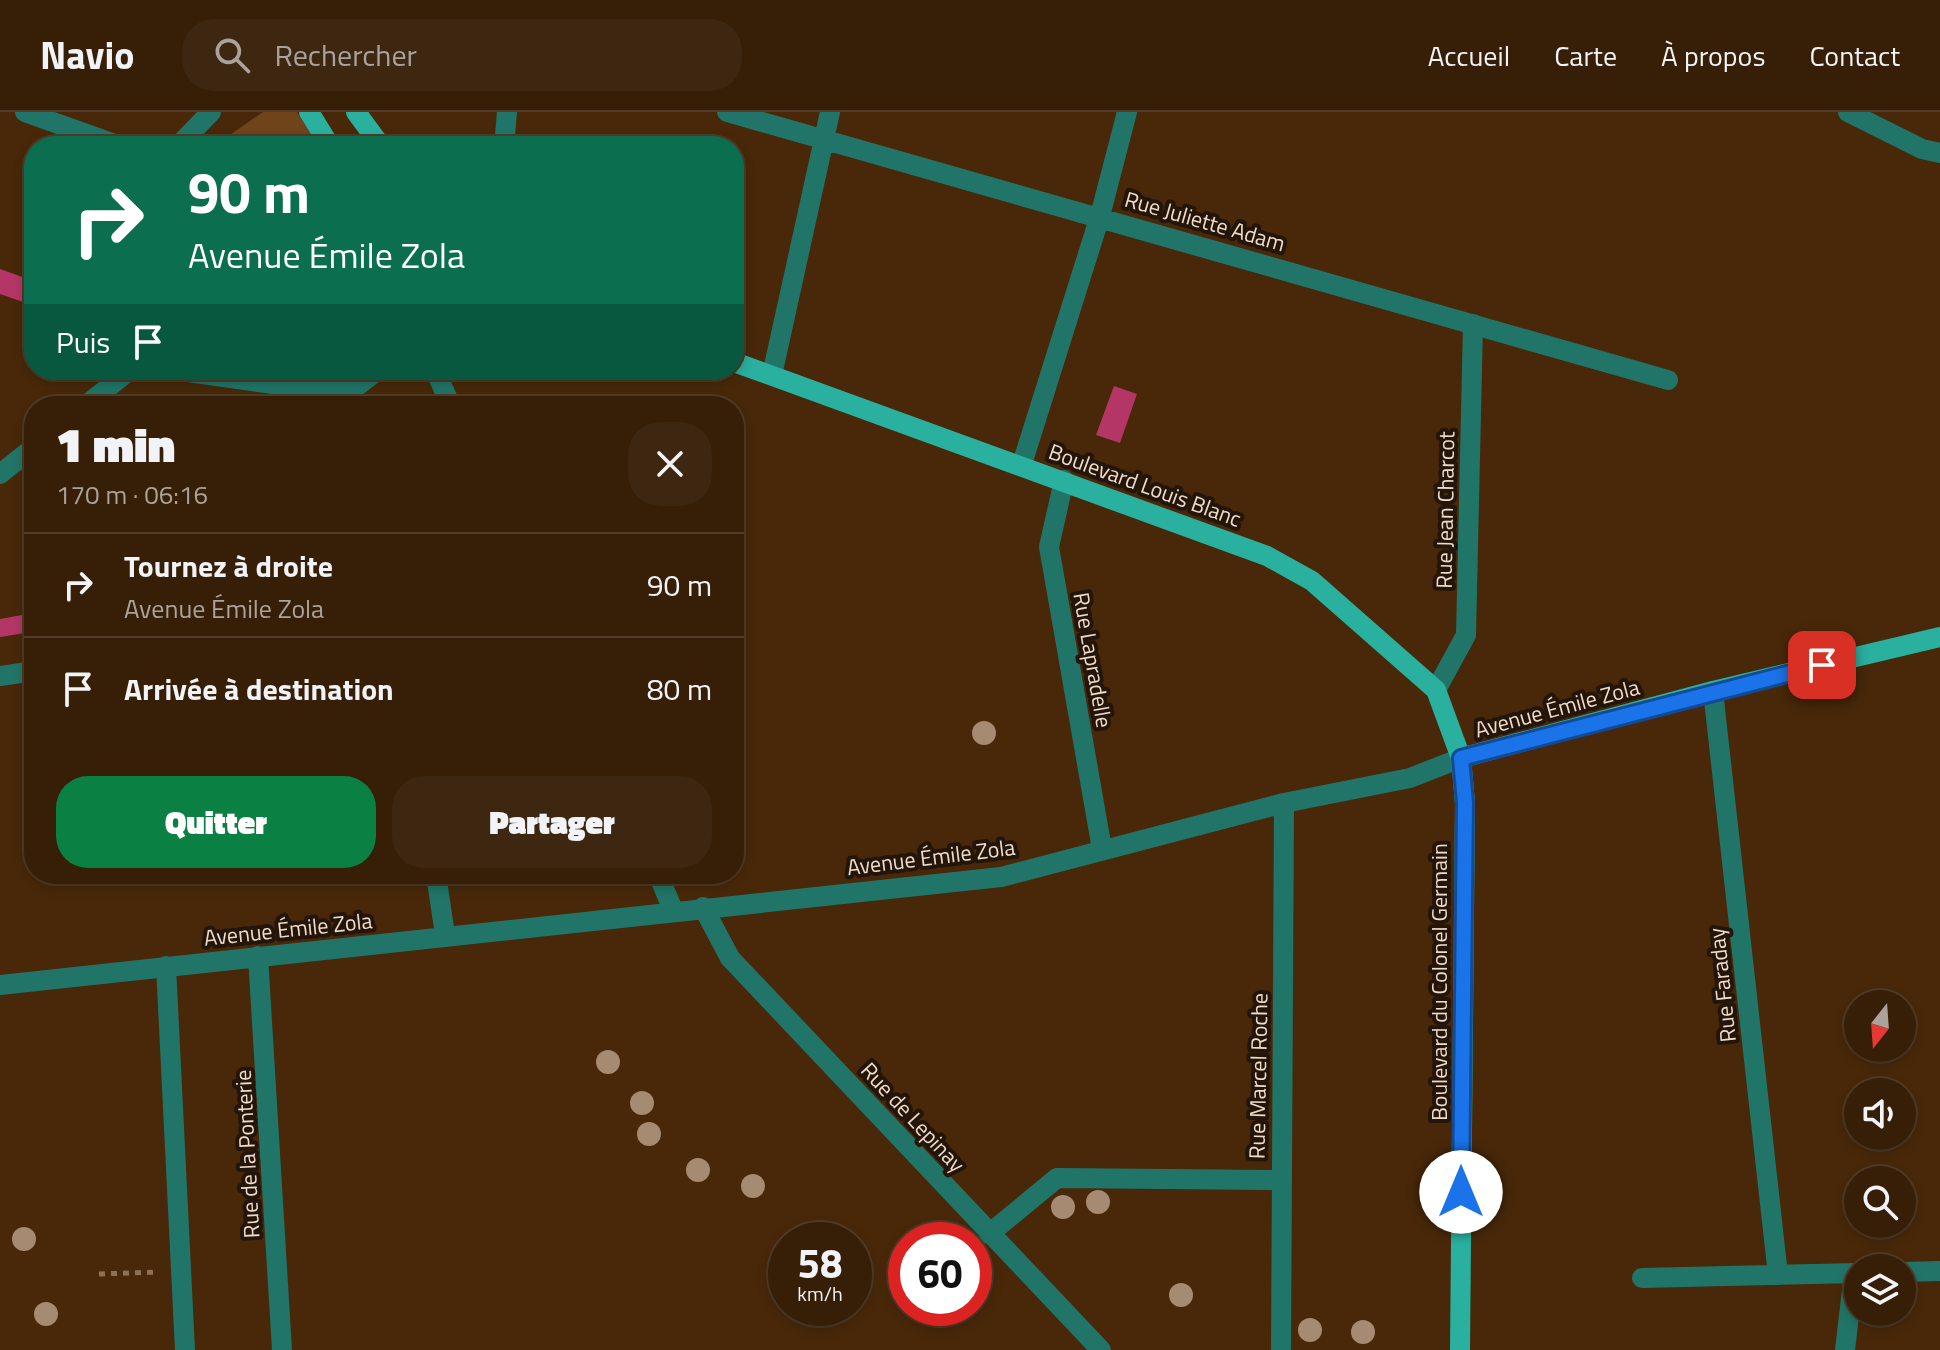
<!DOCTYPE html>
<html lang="fr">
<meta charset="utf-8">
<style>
body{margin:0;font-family:"Titillium Web",sans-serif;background:#3d2711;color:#f1f3f6;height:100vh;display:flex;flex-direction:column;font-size:30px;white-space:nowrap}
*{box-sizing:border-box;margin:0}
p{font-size:26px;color:#aaa29b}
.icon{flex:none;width:44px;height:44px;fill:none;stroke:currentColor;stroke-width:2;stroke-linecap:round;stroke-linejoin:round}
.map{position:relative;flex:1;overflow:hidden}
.side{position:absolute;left:24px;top:284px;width:720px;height:488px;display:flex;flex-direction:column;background:#361e07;border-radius:32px;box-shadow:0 4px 12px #0003,0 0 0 2px #503c28}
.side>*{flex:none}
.guide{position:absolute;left:24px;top:24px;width:720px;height:244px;border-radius:32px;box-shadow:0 4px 12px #0003,0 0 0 2px #503c28;background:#0b6e4f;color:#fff;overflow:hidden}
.needle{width:52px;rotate:197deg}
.controls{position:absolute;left:1844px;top:878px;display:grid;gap:16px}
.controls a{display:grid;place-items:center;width:72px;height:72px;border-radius:50%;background:#361e07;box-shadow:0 4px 12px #0003,0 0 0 2px #503c28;font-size:40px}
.speed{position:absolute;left:768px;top:1110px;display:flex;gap:16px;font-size:40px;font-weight:700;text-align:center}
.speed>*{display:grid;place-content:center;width:104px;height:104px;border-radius:50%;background:#361e07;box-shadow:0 4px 12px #0003,0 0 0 2px #503c28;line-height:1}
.speed small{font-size:20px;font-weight:400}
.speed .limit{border:12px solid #d22;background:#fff;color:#111}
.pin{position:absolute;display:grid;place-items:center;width:68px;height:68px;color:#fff;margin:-34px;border-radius:16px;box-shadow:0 4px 12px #0006}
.me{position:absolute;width:88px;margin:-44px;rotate:0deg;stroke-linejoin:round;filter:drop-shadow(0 0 6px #0008)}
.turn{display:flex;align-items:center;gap:28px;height:168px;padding:0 32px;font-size:36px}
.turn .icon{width:104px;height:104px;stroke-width:2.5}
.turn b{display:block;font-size:56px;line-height:68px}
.then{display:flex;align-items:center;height:76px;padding:0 32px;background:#0003;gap:16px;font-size:30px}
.round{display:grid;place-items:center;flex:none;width:84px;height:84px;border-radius:32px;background:#3d2711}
.head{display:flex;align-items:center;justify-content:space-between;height:136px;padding:0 32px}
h1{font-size:48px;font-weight:800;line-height:60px}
.action{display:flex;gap:16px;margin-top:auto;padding:16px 32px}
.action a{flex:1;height:92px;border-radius:32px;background:#0b8043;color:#fff;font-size:32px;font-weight:800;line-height:92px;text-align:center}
.action a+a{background:#3d2711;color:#f1f3f6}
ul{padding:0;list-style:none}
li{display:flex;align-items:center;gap:24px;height:104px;padding:0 32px;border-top:2px solid #503c28}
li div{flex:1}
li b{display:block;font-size:30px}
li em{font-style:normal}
header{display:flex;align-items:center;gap:48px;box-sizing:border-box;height:112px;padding:0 40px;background:#361e07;border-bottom:2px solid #503c28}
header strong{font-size:38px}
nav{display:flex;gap:44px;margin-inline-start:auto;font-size:28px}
.search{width:560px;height:72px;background:#3d2711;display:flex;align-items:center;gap:20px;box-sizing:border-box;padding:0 28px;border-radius:32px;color:#aaa29b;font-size:30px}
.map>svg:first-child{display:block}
.green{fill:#6f441b}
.water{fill:#b33666}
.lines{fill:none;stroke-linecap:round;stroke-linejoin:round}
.path{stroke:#8c7157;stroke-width:5;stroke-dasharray:6 6;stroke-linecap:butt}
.minor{stroke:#217568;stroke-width:20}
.major{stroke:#29b09e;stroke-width:20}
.tree{fill:#a68a71}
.route-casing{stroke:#114b97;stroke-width:20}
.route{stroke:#1a73e8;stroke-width:14}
.labels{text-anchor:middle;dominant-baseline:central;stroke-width:8;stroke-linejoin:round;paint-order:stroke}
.street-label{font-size:22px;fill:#efdbca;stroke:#231509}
</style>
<header>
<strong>Navio</strong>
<div class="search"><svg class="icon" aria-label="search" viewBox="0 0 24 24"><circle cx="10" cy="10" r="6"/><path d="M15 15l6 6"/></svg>Rechercher</div>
<nav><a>Accueil</a><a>Carte</a><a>À propos</a><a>Contact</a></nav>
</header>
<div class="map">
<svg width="1940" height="1238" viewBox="0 0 1940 1238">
<rect width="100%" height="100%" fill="#482809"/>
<path class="green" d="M263,0H297L318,34H214Z"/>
<path class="water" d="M0,157L31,168L23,190L0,182Z
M1114,274L1137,282L1120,331L1096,323Z
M22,503L25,521L0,525V507Z"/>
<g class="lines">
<path class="path" d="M99,1162L158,1160"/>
<path class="minor" d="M25,0L120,34
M727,0L1668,268
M1848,0L1922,37L1940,41
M178,34L211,0
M504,34L507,0
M174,258L322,279L352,278L378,258
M435,258L451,294
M772,263L830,0
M85,294L130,258
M1022,352L1100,104L1127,0
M0,362L34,335
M1064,368L1049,435L1102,737
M0,564L34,559
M1436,578L1466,523L1473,212
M1713,579L1778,1163
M436,762L445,823
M658,762L673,798
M703,795L730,846L1101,1238
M258,844L282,1238
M166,854L185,1238
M0,873L1001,765L1284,691L1410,666L1461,646
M989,1122L1057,1066L1281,1068
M1902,1160L1940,1159
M1642,1166L1858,1161
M1281,1238L1284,691
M1845,1238L1854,1161"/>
<path class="major" d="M309,0L330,34
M356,0L381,34
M734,250L1267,444L1312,469L1436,578L1461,646L1465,691L1460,1238
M1461,646L1713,579L1940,525"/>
</g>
<g class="tree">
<circle cx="984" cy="621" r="12"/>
<circle cx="608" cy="950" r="12"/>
<circle cx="642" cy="991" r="12"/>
<circle cx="649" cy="1022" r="12"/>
<circle cx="698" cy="1058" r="12"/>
<circle cx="753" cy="1074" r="12"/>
<circle cx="1098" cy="1090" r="12"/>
<circle cx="1063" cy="1095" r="12"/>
<circle cx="24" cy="1127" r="12"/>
<circle cx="1181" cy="1183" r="12"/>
<circle cx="46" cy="1202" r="12"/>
<circle cx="1310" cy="1218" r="12"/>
<circle cx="1363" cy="1220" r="12"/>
</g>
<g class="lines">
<g class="route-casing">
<path id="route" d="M1461,1080L1465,691L1461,646L1822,553"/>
</g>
<use href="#route" class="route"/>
</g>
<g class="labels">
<g class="street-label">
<text transform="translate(1205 109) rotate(16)">Rue Juliette Adam</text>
<text transform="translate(1145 373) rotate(20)">Boulevard Louis Blanc</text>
<text transform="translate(1445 398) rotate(-89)">Rue Jean Charcot</text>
<text transform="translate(1093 548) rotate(80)">Rue Lapradelle</text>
<text transform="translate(1557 596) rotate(-15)">Avenue Émile Zola</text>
<text transform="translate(931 745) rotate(-7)">Avenue Émile Zola</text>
<text transform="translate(288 817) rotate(-6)">Avenue Émile Zola</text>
<text transform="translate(1439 870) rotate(-90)">Boulevard du Colonel Germain</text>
<text transform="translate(1722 873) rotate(-96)">Rue Faraday</text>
<text transform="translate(1258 964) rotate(-89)">Rue Marcel Roche</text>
<text transform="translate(913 1005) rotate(47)">Rue de Lepinay</text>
<text transform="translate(247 1042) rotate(-93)">Rue de la Ponterie</text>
</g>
</g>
</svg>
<div class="controls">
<a><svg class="needle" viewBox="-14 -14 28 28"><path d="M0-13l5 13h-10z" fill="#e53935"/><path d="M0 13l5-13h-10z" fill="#aaa29b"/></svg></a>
<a><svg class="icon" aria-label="sound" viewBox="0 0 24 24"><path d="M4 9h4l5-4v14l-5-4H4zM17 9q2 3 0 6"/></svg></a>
<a><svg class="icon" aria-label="search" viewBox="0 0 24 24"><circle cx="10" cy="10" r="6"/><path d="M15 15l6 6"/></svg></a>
<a><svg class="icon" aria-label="layers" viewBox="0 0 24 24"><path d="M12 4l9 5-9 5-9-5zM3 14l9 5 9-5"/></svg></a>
</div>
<div class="speed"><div>58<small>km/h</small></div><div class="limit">60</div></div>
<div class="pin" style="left:1822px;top:553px;background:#d93025"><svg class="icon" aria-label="arrive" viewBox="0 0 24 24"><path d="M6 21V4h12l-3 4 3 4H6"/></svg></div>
<svg class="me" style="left:1461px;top:1080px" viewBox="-20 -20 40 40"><circle r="19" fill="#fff"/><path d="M0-13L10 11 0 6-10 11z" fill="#1a73e8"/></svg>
<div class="guide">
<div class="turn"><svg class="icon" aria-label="right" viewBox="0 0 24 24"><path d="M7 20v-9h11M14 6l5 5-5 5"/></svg><div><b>90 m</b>Avenue Émile Zola</div></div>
<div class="then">Puis<svg class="icon" aria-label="arrive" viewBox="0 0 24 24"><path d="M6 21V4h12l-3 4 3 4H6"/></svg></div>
</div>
<section class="side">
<div class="head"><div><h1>1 min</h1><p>170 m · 06:16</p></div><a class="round"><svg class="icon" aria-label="close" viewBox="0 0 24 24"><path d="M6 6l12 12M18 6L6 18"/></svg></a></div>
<ul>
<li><svg class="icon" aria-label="right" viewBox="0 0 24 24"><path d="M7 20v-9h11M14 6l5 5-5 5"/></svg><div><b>Tournez à droite</b><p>Avenue Émile Zola</p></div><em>90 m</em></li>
<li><svg class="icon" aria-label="arrive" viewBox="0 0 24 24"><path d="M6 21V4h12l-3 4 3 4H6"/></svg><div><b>Arrivée à destination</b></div><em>80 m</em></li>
</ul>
<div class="action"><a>Quitter</a><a>Partager</a></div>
</section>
</div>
